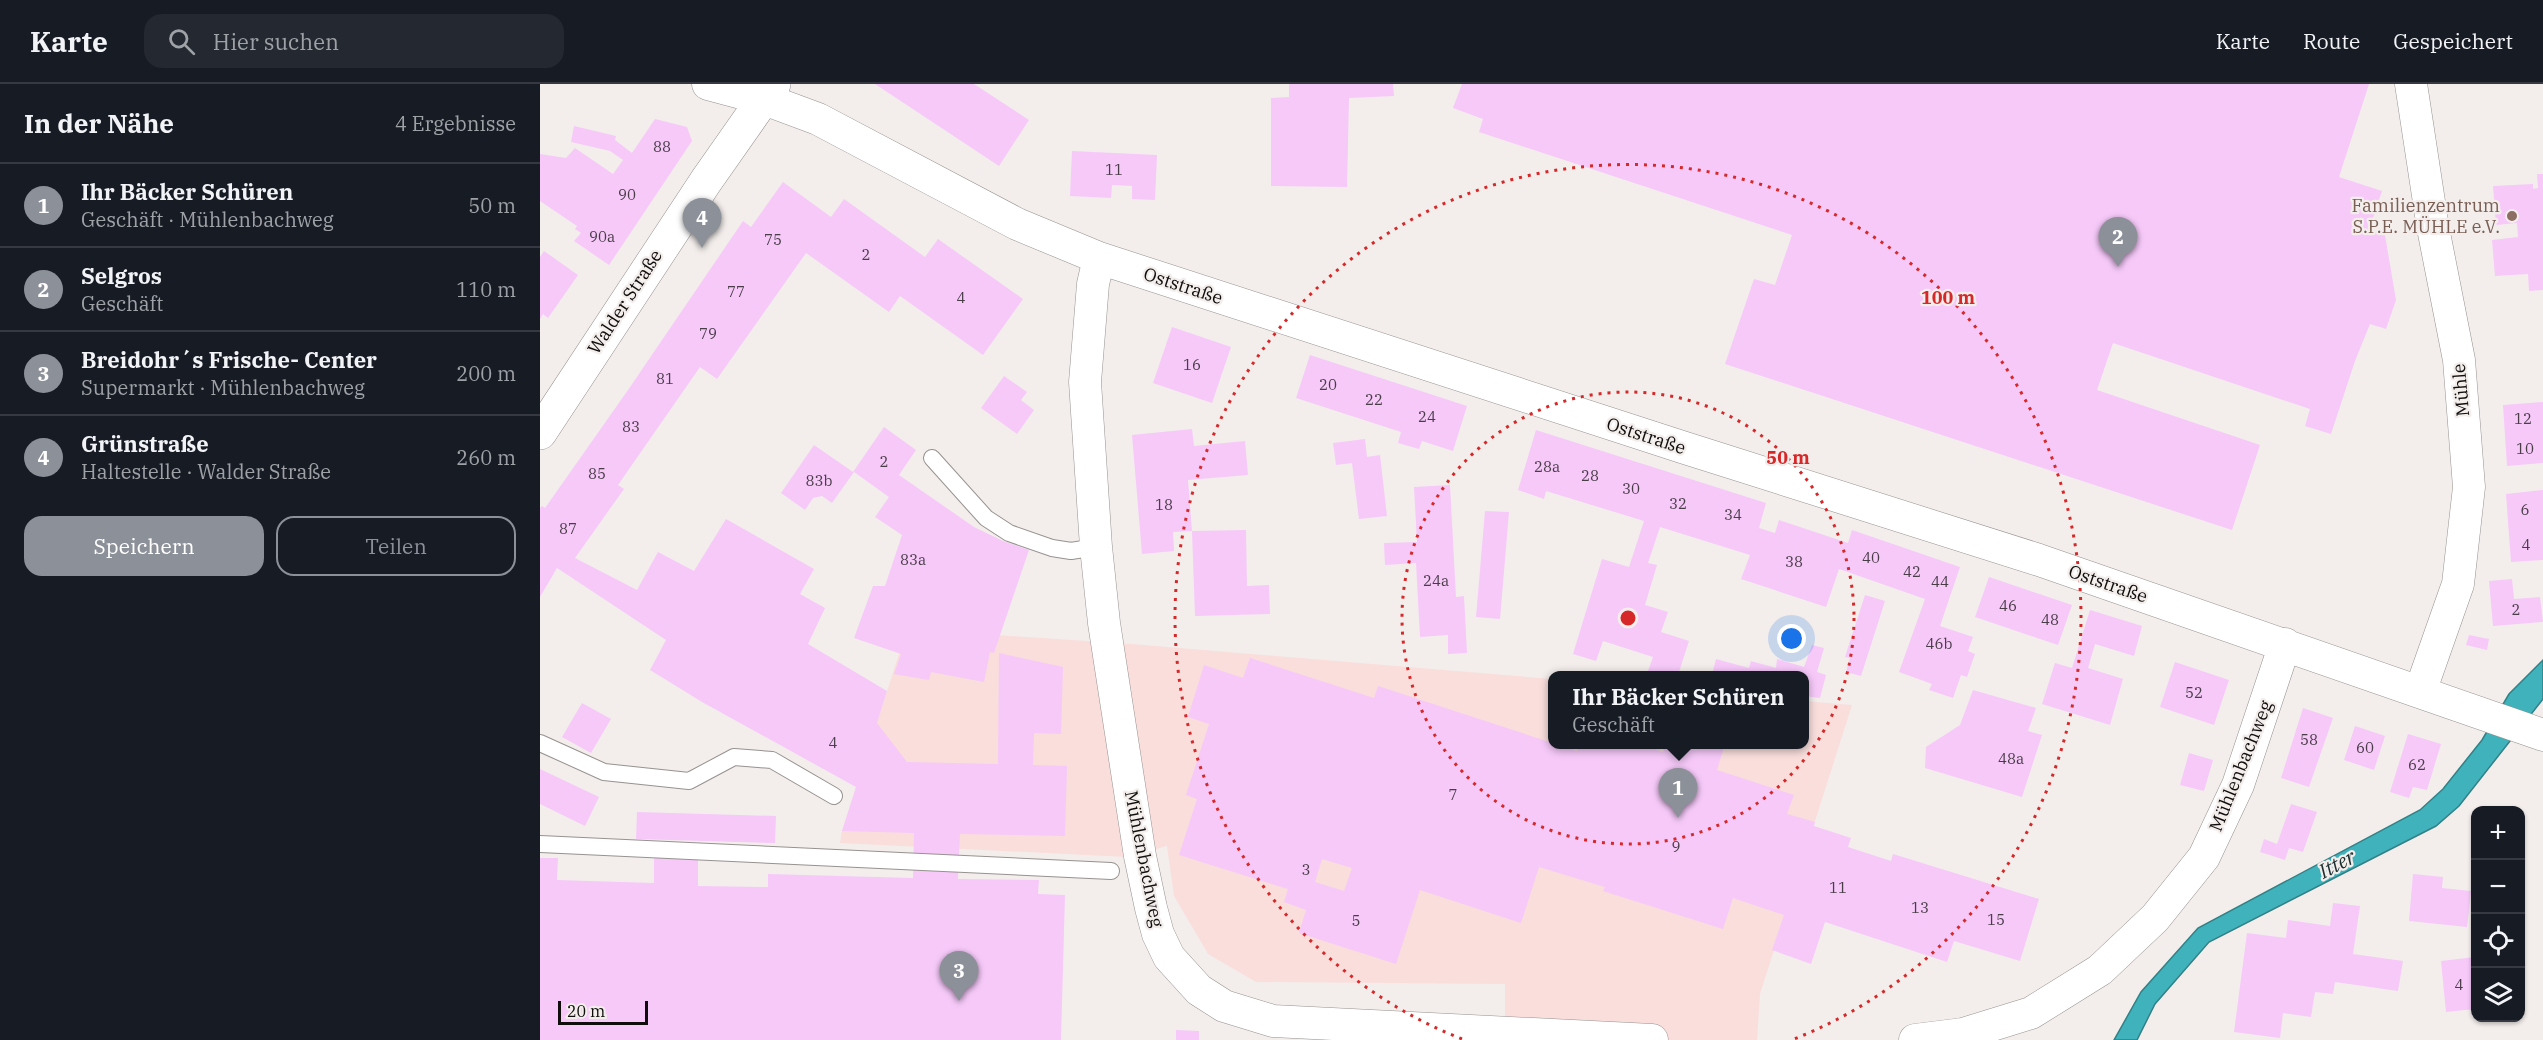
<!DOCTYPE html>
<html lang="de">
<head>
<meta charset="utf-8">
<style>
	:root { --surface:#171b24; --page:#242831; --text:#f1f3f6; --muted:#9ea1a6; --line:#363941; --accent:#8c9099 }
	body { margin:0; font-family:"IBM Plex Serif",serif; background:var(--page); color:var(--text) }
	.controls { position:absolute; right:18px; bottom:18px; display:grid; overflow:hidden; border-radius:12px; box-shadow:0 2px 4px #0004 }
	.controls button { width:54px; height:54px; display:grid; place-items:center; padding:0; border:0; border-bottom:2px solid var(--line); background:var(--surface); color:var(--text); font:30px sans-serif }
	.scale { position:absolute; left:18px; bottom:15px; width:90px; box-sizing:border-box; padding-left:6px; border:3px solid #0f0e0d; border-top:0; font-size:16px; line-height:21px; white-space:nowrap; color:#0f0e0d; -webkit-text-stroke:4px #f3eeec; paint-order:stroke }
	.you { position:absolute; left:1252px; top:555px; width:21px; height:21px; margin:-15px; border:4px solid #fff; border-radius:50%; background:#1a73e8; box-shadow:0 0 0 9px #1a73e833 }
	.badge { display:grid; place-items:center; width:39px; height:39px; border-radius:50%; background:var(--accent); color:#fff; font-size:20px; font-weight:700 }
	.pin { position:absolute; translate:-50% -50px; filter:drop-shadow(0 2px 3px #0008) }
	.pin::after { content:''; position:absolute; top:32px; width:21px; height:18px; background:inherit; clip-path:polygon(0 0,100% 0,50% 100%) }
	.popup { position:absolute; left:1008px; top:587px; width:261px; height:78px; box-sizing:border-box; display:grid; place-content:center; border-radius:12px; background:var(--surface); filter:drop-shadow(0 2px 4px #0005); font-size:20px; white-space:nowrap; color:var(--muted) }
	.popup b { font-size:22px; color:var(--text) }
	.popup::after { content:''; position:absolute; left:50%; top:100%; margin-left:-12px; border:12px solid transparent; border-top-color:var(--surface) }
	.list { margin:0; padding:0; list-style:none }
	h2 { display:flex; justify-content:space-between; align-items:center; height:78px; margin:0; padding:0 24px; font-size:26px }
	h2 small { font-size:20px; font-weight:400; color:var(--muted) }
	.list li { display:grid; grid-template-columns:39px 1fr auto; gap:18px; align-items:center; box-sizing:border-box; height:84px; padding:0 24px; border-top:2px solid var(--line) }
	.list b { display:block; font-size:22px; white-space:nowrap }
	.list p { margin:0; font-size:20px; white-space:nowrap; color:var(--muted) }
	.list em { font-size:20px; font-style:normal; color:var(--muted) }
	.actions { display:flex; gap:12px; padding:18px 24px }
	.actions a { flex:1; padding:14px 0; border:2px solid var(--accent); border-radius:18px; text-align:center; font-size:21px; color:var(--accent) }
	.actions .main { background:var(--accent); color:#fff }
	.icon { flex:none; width:33px; height:33px; fill:none; stroke:currentColor; stroke-width:2; stroke-linecap:round; stroke-linejoin:round }
	.map { position:relative; flex:none; width:2003px; height:956px; overflow:hidden }
	header { display:flex; align-items:center; gap:36px; box-sizing:border-box; height:84px; padding:0 30px; background:var(--surface); border-bottom:2px solid var(--line) }
	header strong { font-size:28px }
	nav { display:flex; gap:33px; margin-inline-start:auto; font-size:21px }
	.search { width:420px; height:54px; background:var(--page); display:flex; align-items:center; gap:15px; box-sizing:border-box; padding:0 21px; border-radius:18px; color:var(--muted); font-size:22px }
	main { display:flex }
	aside { flex:1; background:var(--surface) }
	.map>svg:first-child { display:block }
	.industrial { fill:#f9dedc }
	.water { fill:#40b2bb; stroke:#318187; stroke-width:1.5 }
	.building { fill:#f6c9f9; fill-rule:evenodd }
	.lines { fill:none; stroke-linecap:round; stroke-linejoin:round }
	.lane-casing { stroke:#969290; stroke-width:18 }
	.street-casing { stroke:#969290; stroke-width:33 }
	.secondary-casing { stroke:#969290; stroke-width:34 }
	.lane { stroke:#fff; stroke-width:16 }
	.street { stroke:#fff; stroke-width:32 }
	.secondary { stroke:#fff; stroke-width:33 }
	.ring { fill:none; stroke:#d62828; stroke-width:3; stroke-dasharray:3 6 }
	.education-dot { fill:#8d6e63; stroke:#f3eeec; stroke-width:2 }
	.labels { text-anchor:middle; stroke-width:4.5; stroke-linejoin:round; paint-order:stroke }
	.number-label { font-size:15px; fill:#493d48 }
	.education-label { font-size:18px; fill:#785e54; stroke:#f3eeec; text-anchor:end }
	.street-label { font-size:18px; fill:#0f0e0d; stroke:#f3eeec }
	.water-label { font-size:20px; font-style:italic; fill:#1a2e30; stroke:#f3eeec }
	.centre { fill:#d62828; stroke:#f3eeec; stroke-width:3 }
	.ring-label { font-size:18px; text-anchor:middle; font-weight:bold; fill:#d62828; stroke:#f3eeec; stroke-width:4.5; stroke-linejoin:round; paint-order:stroke }
</style>
</head>
<body>
<header>
<strong>Karte</strong>
<div class="search"><svg class="icon" aria-label="search" viewBox="0 0 24 24"><circle cx="10" cy="10" r="6"/><path d="M15 15l6 6"/></svg>Hier suchen</div>
<nav><a>Karte</a><a>Route</a><a>Gespeichert</a></nav>
</header>
<main>
<aside>
<h2>In der Nähe<small>4 Ergebnisse</small></h2>
<ul class="list">
<li><span class="badge">1</span><div><b>Ihr Bäcker Schüren</b><p>Geschäft · Mühlenbachweg</p></div><em>50 m</em></li>
<li><span class="badge">2</span><div><b>Selgros</b><p>Geschäft</p></div><em>110 m</em></li>
<li><span class="badge">3</span><div><b>Breidohr´s Frische- Center</b><p>Supermarkt · Mühlenbachweg</p></div><em>200 m</em></li>
<li><span class="badge">4</span><div><b>Grünstraße</b><p>Haltestelle · Walder Straße</p></div><em>260 m</em></li>
</ul>
<div class="actions"><a class="main">Speichern</a><a>Teilen</a></div>
</aside>
<div class="map">
<svg width="2003" height="956" viewBox="0 0 2003 956">
	<rect width="100%" height="100%" fill="#f3eeec"/>
	<path class="industrial" d="M367,545L592,560L1012,595V660H1264V617L1312,621L1220,910L1217,956H965V900L716,898L668,870L634,812L627,762L587,773L300,759L302,747Z"/>
	<path class="water" d="M2003,576V615L1919,722L1896,742L1669,858L1615,920L1597,956H1574L1601,908L1658,844L1880,726L1903,705L1942,656L1969,610Z"/>
	<path class="building" d="M335,0H434L489,36L459,82Z
		M749,0H853L854,12L809,14L807,103L731,102V14L749,13Z
		M922,0H1829L1799,93L1842,107L1829,146L1845,151L1856,216L1846,245L1830,240L1815,277L1791,350L1765,342L1770,325L1573,259L1557,306L1720,361L1692,446L1185,280L1214,195L1235,201L1252,151L939,48L943,35L913,24Z
		M115,35L147,43L152,57L69,181L34,157L41,149L35,145L37,142L0,117V70L26,74L35,64L73,90L83,76L70,67L31,58L34,42L76,52L75,56L92,69Z
		M532,67L617,71L615,116L592,115V102L572,101L571,114L530,112Z
		M1997,90H2003V206L1989,207L1988,190L1955,192L1952,156L1978,153L1977,139L1956,141L1953,102L1993,100V105L1998,104Z
		M243,98L291,133L304,115L385,173L398,155L483,215L443,271L360,212L349,228L266,169L177,295L160,283L78,401L84,405L35,474L97,506L118,468L154,487L186,435L274,485L260,510L285,524L268,560L347,607L337,639L367,678L458,680L459,569L523,583L521,650L494,649L493,681L527,682L525,752L420,750L418,795L499,796L498,810L525,811L521,956H0V774H18L17,796L114,799V774L158,775V802L228,803V790L373,794L374,749L302,747L316,703L162,618L110,586L126,556L17,484L0,513V424L2,422L5,424L88,306L203,137L211,143Z
		M4,167L38,191L8,234L3,230L0,235V173Z
		M632,243L691,263L672,319L613,299Z
		M770,271L927,322L913,367L882,357L879,365L858,359L861,348L756,314Z
		M464,292L487,308L481,316L494,326L477,350L441,324Z
		M2003,318V379L1967,382L1963,321Z
		M344,343L376,366L359,391L434,443L463,457L489,466L454,569L450,568L444,598L391,588L389,596L354,590L361,570L314,554L333,502H345L362,451L335,433L349,413L314,388L292,419L282,412L273,414L265,426L241,409L274,361L313,388Z
		M652,345L654,362L705,357L708,391L648,396L652,447L633,448L634,467L602,470L592,351Z
		M996,346L1226,419L1219,444L1235,449L1239,436L1308,459L1312,446L1420,483L1400,542L1433,553L1428,567L1435,570L1427,593L1421,591L1413,614L1389,606L1392,600L1359,588L1385,515L1299,485L1286,523L1201,495L1210,471L1120,443L1108,479L1117,481L1105,521L1128,528L1121,548L1149,557L1138,591H1121L1108,587L1113,573L1063,557L1056,577L1033,570L1062,475L1089,483L1104,437L1006,407L1004,415L978,406Z
		M825,355L827,373L840,371L847,432L819,435L812,379L796,381L793,359Z
		M910,401L916,513L924,512L927,569L908,570V551L880,553L876,479L845,481L844,459L877,458L874,403Z
		M2003,406V476L1971,478L1966,410Z
		M945,427L969,428L960,535L936,533Z
		M706,446L707,502L729,501L730,530L655,532L652,447Z
		M1449,493L1532,521L1518,561L1435,533Z
		M1972,495L1974,515L2000,513L2003,538L1953,542L1949,497Z
		M1325,511L1345,517L1321,592L1306,588L1310,574L1305,573Z
		M1550,526L1602,542L1594,572L1555,560L1548,584L1583,595L1570,641L1502,620L1515,579L1532,584Z
		M1929,551L1949,555L1947,566L1926,561Z
		M1272,561L1284,564L1277,588L1286,591L1280,614L1264,612V591H1172L1176,575L1209,584L1211,577L1236,584L1237,575L1264,583Z
		M710,574L834,614L838,602L1037,667L1039,660H1101L1123,668L1126,660H1185L1177,686L1254,711L1247,730L1275,738L1274,742L1311,754L1308,763L1351,777L1353,770L1499,815L1480,877L1414,857L1407,878L1285,838L1271,880L1232,866L1244,831L1193,814L1183,845L1063,807L1065,803L999,783L981,839L880,806L856,880L759,849L766,826L744,818L748,805L639,771L657,715L646,711L669,640L648,633L664,581L703,594ZM782,775L812,784L804,807L775,798Z
		M1635,578L1689,596L1674,641L1620,623Z
		M1433,606L1496,624L1488,647L1502,651L1482,713L1385,684L1386,663L1420,641Z
		M42,619L71,635L51,669L22,653Z
		M1763,624L1793,634L1769,703L1741,694Z
		M1815,642L1845,652L1834,686L1804,676Z
		M1868,650L1901,660L1887,706L1873,703L1869,714L1850,708Z
		M1649,669L1673,676L1664,707L1640,701Z
		M0,685L59,713L45,742L0,720Z
		M1751,720L1777,728L1763,768L1749,764L1745,776L1720,768L1724,755L1737,760Z
		M97,728L236,732L235,759L96,755Z
		M1873,790L1903,793L1902,804L1931,807L1927,843L1869,837Z
		M1793,819L1820,822L1813,870L1863,877L1858,907L1795,898L1793,910L1775,908L1771,933L1743,929L1740,954L1694,948L1707,849L1746,854L1748,836L1790,842Z
		M1935,873V925L1906,928L1901,877Z
		M636,946L659,947V956H636Z"/>
	<g class="lines">
		<defs>
			<path id="lane" d="M392,374L446,434L469,449L512,464L531,467L556,463
				M0,659L64,688L149,697L194,673L232,676L294,712
				M0,760L571,787"/>
			<path id="street" d="M168,0L224,15L278,35L477,140L559,174L1142,363L1499,476L2003,651
				M1871,0L1893,144L1919,276L1929,403L1918,500L1880,608
				M559,174L553,200L545,298L556,463L564,539L600,772L611,824L618,850L629,873L659,906L684,922L733,937L1112,956
				M1375,956L1423,950L1491,929L1560,886L1615,834L1664,773L1698,701L1745,560"/>
			<path id="secondary" d="M0,349L166,97L234,0"/>
		</defs>
		<use href="#lane" class="lane-casing"/>
		<use href="#street" class="street-casing"/>
		<use href="#secondary" class="secondary-casing"/>
		<use href="#lane" class="lane"/>
		<use href="#street" class="street"/>
		<use href="#secondary" class="secondary"/>
	</g>
	<g class="ring">
		<circle cx="1088" cy="534" r="226"/>
		<path d="M922 955A453 453 0 1 1 1254 955"/>
	</g>
	<circle class="education-dot" cx="1972" cy="132" r="6"/>
	<g class="labels">
		<g class="number-label">
			<text x="122" y="68">88</text>
			<text x="574" y="91">11</text>
			<text x="87" y="116">90</text>
			<text x="62" y="158">90a</text>
			<text x="233" y="161">75</text>
			<text x="326" y="176">2</text>
			<text x="196" y="213">77</text>
			<text x="421" y="219">4</text>
			<text x="168" y="255">79</text>
			<text x="652" y="286">16</text>
			<text x="125" y="300">81</text>
			<text x="788" y="306">20</text>
			<text x="834" y="321">22</text>
			<text x="887" y="338">24</text>
			<text x="1983" y="340">12</text>
			<text x="91" y="348">83</text>
			<text x="1985" y="370">10</text>
			<text x="344" y="383">2</text>
			<text x="1007" y="388">28a</text>
			<text x="57" y="395">85</text>
			<text x="1050" y="397">28</text>
			<text x="279" y="402">83b</text>
			<text x="1091" y="410">30</text>
			<text x="1138" y="425">32</text>
			<text x="624" y="426">18</text>
			<text x="1985" y="431">6</text>
			<text x="1193" y="436">34</text>
			<text x="28" y="450">87</text>
			<text x="1986" y="466">4</text>
			<text x="1331" y="479">40</text>
			<text x="373" y="481">83a</text>
			<text x="1254" y="483">38</text>
			<text x="1372" y="493">42</text>
			<text x="896" y="502">24a</text>
			<text x="1400" y="503">44</text>
			<text x="1468" y="527">46</text>
			<text x="1976" y="531">2</text>
			<text x="1510" y="541">48</text>
			<text x="1399" y="565">46b</text>
			<text x="1654" y="614">52</text>
			<text x="1769" y="661">58</text>
			<text x="293" y="664">4</text>
			<text x="1825" y="669">60</text>
			<text x="1471" y="680">48a</text>
			<text x="1877" y="686">62</text>
			<text x="913" y="716">7</text>
			<text x="1136" y="768">9</text>
			<text x="766" y="791">3</text>
			<text x="1298" y="809">11</text>
			<text x="1380" y="829">13</text>
			<text x="1456" y="841">15</text>
			<text x="816" y="842">5</text>
			<text x="1919" y="906">4</text>
		</g>
		<g class="education-label">
			<text x="1960" y="128">Familienzentrum<tspan x="1960" dy="21">S.P.E. MÜHLE e.V.</tspan></text>
		</g>
		<g class="street-label">
			<text transform="translate(643 202) rotate(18)" y="6">Oststraße</text>
			<text transform="translate(85 218) rotate(-57)" y="6">Walder Straße</text>
			<text transform="translate(1921 306) rotate(-95)" y="6">Mühle</text>
			<text transform="translate(1106 352) rotate(18)" y="6">Oststraße</text>
			<text transform="translate(1568 500) rotate(19)" y="6">Oststraße</text>
			<text transform="translate(1701 682) rotate(-68)" y="6">Mühlenbachweg</text>
			<text transform="translate(604 775) rotate(79)" y="6">Mühlenbachweg</text>
		</g>
		<g class="water-label">
			<text transform="translate(1797 780) rotate(-28)" y="7">Itter</text>
		</g>
	</g>
	<circle cx="1088" cy="534" r="9" class="centre"/>
	<g class="ring-label">
		<text x="1408" y="220">100 m</text>
		<text x="1248" y="380">50 m</text>
	</g>
</svg>
<div class="controls">
<button>+</button>
<button>−</button>
<button><svg class="icon" aria-label="locate" viewBox="0 0 24 24"><circle cx="12" cy="12" r="6"/><path d="M12 2v4M12 18v4M2 12h4M18 12h4"/></svg></button>
<button><svg class="icon" aria-label="layers" viewBox="0 0 24 24"><path d="M12 4l9 5-9 5-9-5zM3 14l9 5 9-5"/></svg></button>
</div>
<div class="scale">20 m</div>
<div class="you"></div>
<div class="pin badge" style="left:1138px;top:734px">1</div>
<div class="popup"><b>Ihr Bäcker Schüren</b>Geschäft</div>
<div class="pin badge" style="left:1578px;top:183px">2</div>
<div class="pin badge" style="left:419px;top:917px">3</div>
<div class="pin badge" style="left:162px;top:164px">4</div>
</div>
</main>
</body>
</html>
